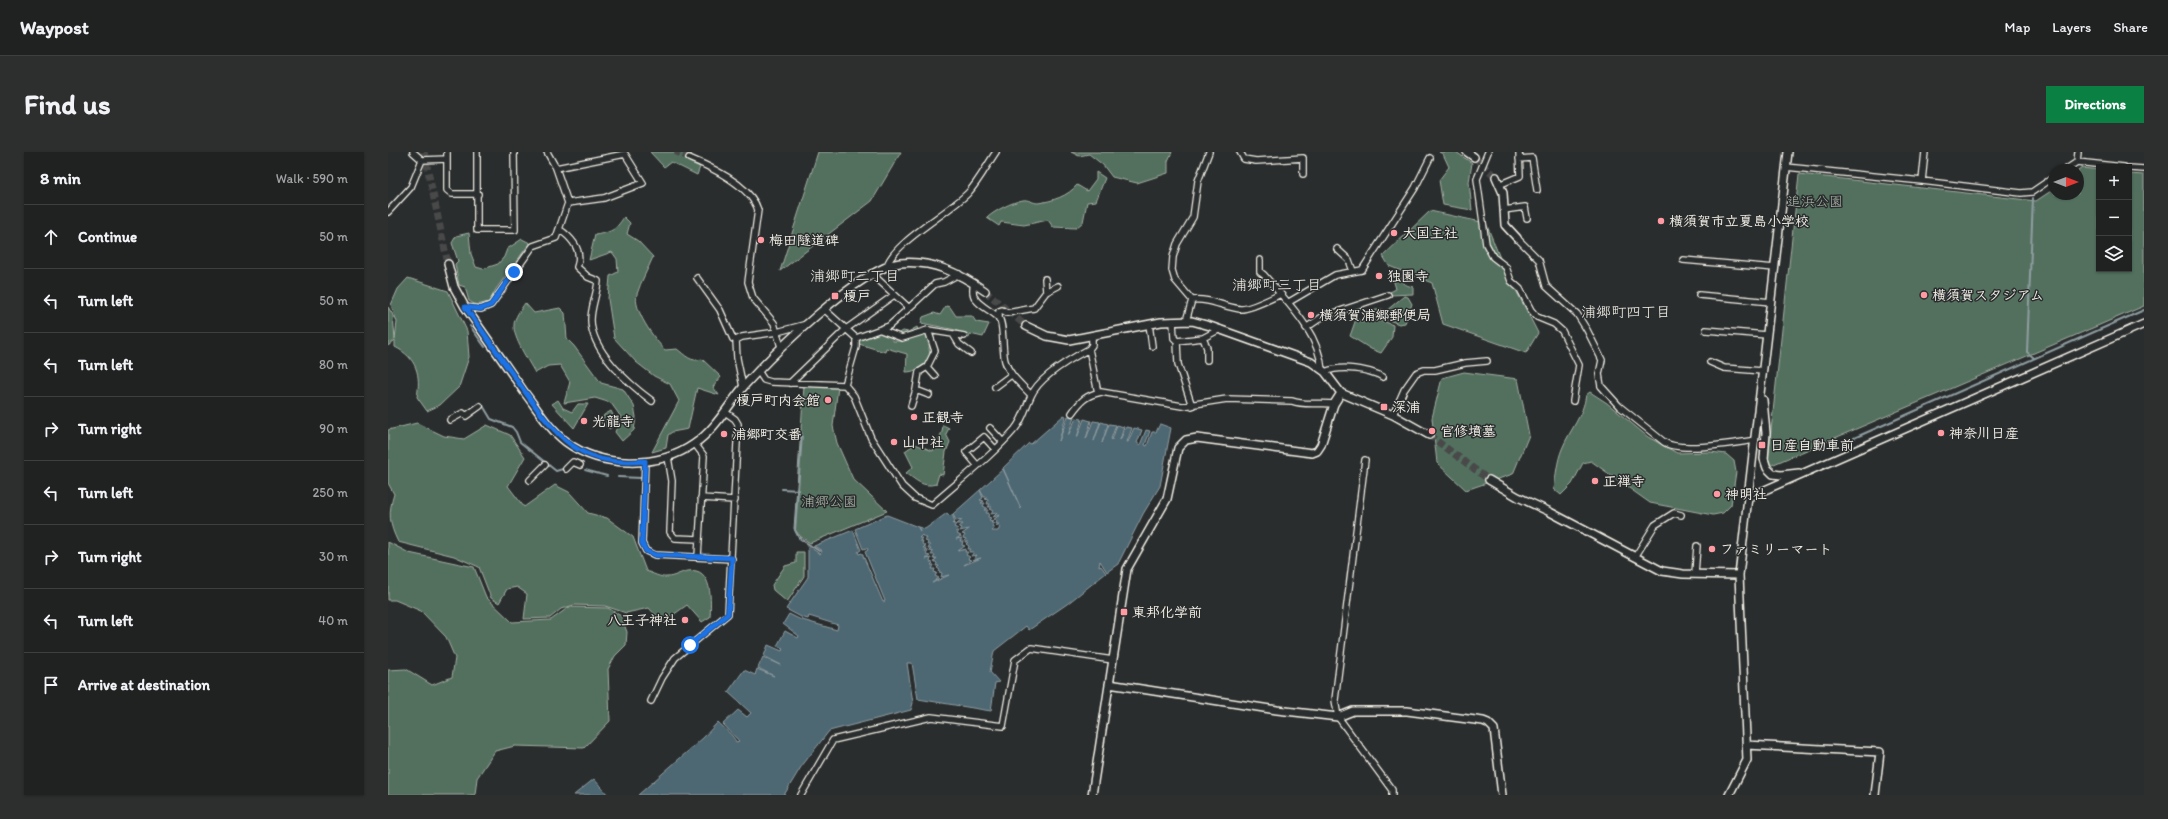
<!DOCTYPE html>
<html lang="en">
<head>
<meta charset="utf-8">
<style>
	:root { --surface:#202222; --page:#2d2f2f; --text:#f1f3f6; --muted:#a2a4a5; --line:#3d3f40; --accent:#0b8043 }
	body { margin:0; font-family:Itim,"Klee One",sans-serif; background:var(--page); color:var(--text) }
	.controls { position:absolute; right:12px; top:12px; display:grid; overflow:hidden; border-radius:0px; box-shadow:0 1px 3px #0004 }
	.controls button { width:36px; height:36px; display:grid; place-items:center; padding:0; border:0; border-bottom:1px solid var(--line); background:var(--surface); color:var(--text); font:20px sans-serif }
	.compass { position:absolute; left:1660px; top:12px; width:36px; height:36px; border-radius:50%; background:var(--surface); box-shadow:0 1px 3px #0004; rotate:90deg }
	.stop { position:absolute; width:12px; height:12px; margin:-9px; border:3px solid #1a73e8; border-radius:50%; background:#fff }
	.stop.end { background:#1a73e8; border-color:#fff; box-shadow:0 1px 4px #0008 }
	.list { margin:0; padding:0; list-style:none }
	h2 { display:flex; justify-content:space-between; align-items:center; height:52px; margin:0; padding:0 16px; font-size:17px }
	h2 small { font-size:13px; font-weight:400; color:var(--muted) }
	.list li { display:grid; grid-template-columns:26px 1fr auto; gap:12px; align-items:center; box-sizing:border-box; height:64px; padding:0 16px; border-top:1px solid var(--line) }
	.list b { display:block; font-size:15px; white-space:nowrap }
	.list em { font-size:13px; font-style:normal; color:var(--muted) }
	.icon { flex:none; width:22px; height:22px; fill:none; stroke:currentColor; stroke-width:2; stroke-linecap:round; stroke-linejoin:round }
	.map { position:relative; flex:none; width:1756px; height:643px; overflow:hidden; border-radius:0px }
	header { display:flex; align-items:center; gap:24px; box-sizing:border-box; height:56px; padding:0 20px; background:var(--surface); border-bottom:1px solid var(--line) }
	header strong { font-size:19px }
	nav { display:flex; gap:22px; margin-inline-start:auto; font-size:14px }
	.intro { display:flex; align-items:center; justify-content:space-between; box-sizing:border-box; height:96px; padding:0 24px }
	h1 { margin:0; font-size:28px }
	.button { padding:10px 18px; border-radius:0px; background:var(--accent); color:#fff; font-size:14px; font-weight:700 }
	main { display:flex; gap:24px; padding:0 24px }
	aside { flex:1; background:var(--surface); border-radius:0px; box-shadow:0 1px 3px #0004 }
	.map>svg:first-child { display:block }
	.green { fill:#536f5e; stroke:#a4b0a3 }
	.water { fill:#4e6773; stroke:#909ea2; fill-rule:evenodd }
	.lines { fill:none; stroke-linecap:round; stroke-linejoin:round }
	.stream { stroke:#909ea2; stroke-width:2 }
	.minor-tunnel { stroke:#484a4a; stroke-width:5.5; stroke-dasharray:5.5 3; stroke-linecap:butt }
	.tertiary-tunnel { stroke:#484a4a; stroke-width:7; stroke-dasharray:7 3.5; stroke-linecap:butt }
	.minor-casing { stroke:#f4f1e8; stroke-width:8 }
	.tertiary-casing { stroke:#f4f1e8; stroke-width:10 }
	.minor { stroke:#2a2d2e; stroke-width:5.5 }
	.tertiary { stroke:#2a2d2e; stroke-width:7 }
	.route { stroke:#1a73e8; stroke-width:5 }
	.poi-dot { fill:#ff9aa2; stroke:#2a2d2e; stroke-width:1.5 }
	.labels { text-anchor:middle; stroke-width:3; stroke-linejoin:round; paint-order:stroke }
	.park-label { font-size:14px; fill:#acb6aa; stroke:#2a2d2e }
	.poi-label { font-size:14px; font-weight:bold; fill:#f4f1e8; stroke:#2a2d2e; text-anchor:start }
	.neighbourhood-label { font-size:15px; fill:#f4f1e8; stroke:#2a2d2e }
</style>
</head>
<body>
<header>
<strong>Waypost</strong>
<nav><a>Map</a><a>Layers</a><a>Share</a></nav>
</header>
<div class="intro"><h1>Find us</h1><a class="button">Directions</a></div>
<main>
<aside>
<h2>8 min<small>Walk · 590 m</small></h2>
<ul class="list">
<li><svg class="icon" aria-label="ahead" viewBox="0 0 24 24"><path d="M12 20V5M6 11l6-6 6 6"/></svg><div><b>Continue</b></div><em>50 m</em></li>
<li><svg class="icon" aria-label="left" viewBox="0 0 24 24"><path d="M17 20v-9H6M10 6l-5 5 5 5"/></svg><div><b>Turn left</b></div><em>50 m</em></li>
<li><svg class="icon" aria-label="left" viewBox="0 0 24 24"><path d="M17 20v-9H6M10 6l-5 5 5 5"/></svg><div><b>Turn left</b></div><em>80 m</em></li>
<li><svg class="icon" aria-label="right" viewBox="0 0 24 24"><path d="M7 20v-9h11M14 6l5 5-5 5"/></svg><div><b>Turn right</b></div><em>90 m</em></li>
<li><svg class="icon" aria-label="left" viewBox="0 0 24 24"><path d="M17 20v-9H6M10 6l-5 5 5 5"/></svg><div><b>Turn left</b></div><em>250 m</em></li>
<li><svg class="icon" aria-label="right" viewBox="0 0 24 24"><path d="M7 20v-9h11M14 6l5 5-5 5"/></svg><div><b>Turn right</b></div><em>30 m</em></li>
<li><svg class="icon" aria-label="left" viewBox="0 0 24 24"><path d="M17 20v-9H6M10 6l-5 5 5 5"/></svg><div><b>Turn left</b></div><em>40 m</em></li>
<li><svg class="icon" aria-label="arrive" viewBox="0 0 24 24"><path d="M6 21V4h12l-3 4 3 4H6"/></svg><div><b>Arrive at destination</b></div></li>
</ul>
</aside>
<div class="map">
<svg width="1756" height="643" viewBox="0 0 1756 643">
	<rect width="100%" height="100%" fill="#2a2d2e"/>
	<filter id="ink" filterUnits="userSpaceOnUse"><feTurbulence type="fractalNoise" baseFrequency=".025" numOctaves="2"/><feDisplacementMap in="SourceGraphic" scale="8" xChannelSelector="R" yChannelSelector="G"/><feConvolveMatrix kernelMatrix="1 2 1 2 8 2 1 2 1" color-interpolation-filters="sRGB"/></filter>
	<g filter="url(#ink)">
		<path class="green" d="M262,0H304L301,10L312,15L309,23L283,10L276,15Z
			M430,0H513L484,49L392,119Z
			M683,0H784L780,9V21L749,31L724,25L715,13L701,2L691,4Z
			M1051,0H1068L1084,11L1081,30L1084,58L1055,53L1051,28L1061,15L1055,2Z
			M1694,16L1711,18V117H1741V22L1756,23V154L1379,315L1411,22L1648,49L1666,37V42H1690V19Z
			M708,20L717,26L708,49L699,50L695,70L688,76L665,75L660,68L636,73L613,70L611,74L599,66C606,59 624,50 635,48C640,47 645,51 650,51C665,49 680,44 689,33L699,39L708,27Z
			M1042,59L1098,71L1114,111L1150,181L1138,201L1055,172L1044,131L1001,114L995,104Z
			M236,65L242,71L239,82L250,89L265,105C260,117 253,129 249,142C244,157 267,188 277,198L289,197C297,203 303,211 314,207L333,225L325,235L331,243L309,236L300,277L284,280L280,283L278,296L264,300L291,249L282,232L266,224L248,210L226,186L220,147L222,124L230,120L229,107L224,100L201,108L207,83C223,80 227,79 236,65Z
			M81,81L83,102L88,115L95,117L110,112L116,105L119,97L134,87L142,91L108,137L101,150L88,153L81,149L77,135L71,133L67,112L70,109L64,91L68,84Z
			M1003,120L1012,122C1014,131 1016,133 1025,135V142L1003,143L1002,140L1008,137Z
			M20,126L60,139L79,179L81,205L71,235L52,253L39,259L29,245C33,223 29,206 7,195V188L0,194V155L5,163L7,187L9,170L3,153L10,137Z
			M1016,144L1020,145L1024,152L1017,171L1011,172L990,164L976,168L975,161L993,157L998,159Z
			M137,151L146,161L172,156L177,161L179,187L186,194L213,231L235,237L246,254L248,265L246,278L234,289L227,280L233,265L223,251L207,246L176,251L182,230L172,213L160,214L147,221C140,208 125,186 126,173C126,166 133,157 137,151Z
			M558,154L562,155L568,164H584L588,170L601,172L595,185L582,182L581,186L568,181V178L533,171L535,165L546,161L552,163Z
			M968,167L976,170L992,168L1005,173L1004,185L993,201L983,197L962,184Z
			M529,175L530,178L538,181L542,192L541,196L542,204C537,213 529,220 518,220L519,202L498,196L497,200L471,192V188L493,180L504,185L505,189H512L510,182L515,179L520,180Z
			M1076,220L1130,227L1141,283L1125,322L1078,338L1049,311L1044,266L1054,226Z
			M416,234L450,235L445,274L449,291L465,327L499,359L422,391L413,385L406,377Z
			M1202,240L1219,251L1260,285L1289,301L1323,300L1338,302L1346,309L1348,320L1343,353L1335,361L1325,363L1262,351L1203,309L1195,311L1184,332L1173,343L1166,337C1168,323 1169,309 1174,297C1182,277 1195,265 1198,243Z
			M170,248L175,256L184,260L190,252H200L186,276L164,252Z
			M223,259L229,271L224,273L222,277L212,270L216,263Z
			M29,271L56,284L76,287L99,273L122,283L137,305L120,334L136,355L167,333L181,340L200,361L219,366L245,385L258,419C264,421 273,426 279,425C286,425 293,420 300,419C325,414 323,450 322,465L314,470L299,453L278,468L271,467L261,456L238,461L217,454L186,453L173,457L162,466L136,467L139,442L129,435L119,437L111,451L103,446L91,415L66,404L10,390C1,372 0,361 6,342L0,331V278Z
			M555,273L561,276L558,282L562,290L558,300L555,323L551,322L548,332C535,336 528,328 518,321L525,315L517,299L527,292L545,299L554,280Z
			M0,390L21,401L86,415L98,445L124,470L163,468L181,455L220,456L233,464L239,480L238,493L227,504L220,517L222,569L196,596L127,594L107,599L89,626L87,643H0V518L18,517L44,533L64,525L67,506L58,485L33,459L7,448H0Z
			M408,400H416V424L399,450L385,438L384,433L397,414L408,411Z"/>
		<path class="water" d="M676,263L678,264L671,289L680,264L686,265L680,284L688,266L694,267L689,286L696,267L703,269L698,287L705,269L712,270L706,289L713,270L720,272L714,291L721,272L728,273L723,287L724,288L729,273L736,275L732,288L738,275L744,276L739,290H740L746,276L754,278L749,291L752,293L758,278L762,279L757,293L759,294L764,280H768L772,272L783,276L772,334L755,362L730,412L719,420L712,409L711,415L713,414L718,421L679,452L641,478L638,474L606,499L602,520L611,530L607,531L603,559L530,547L524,511H519L525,551L523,558L441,579L413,615L396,643H250L315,586L330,570C336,576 346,584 348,590L351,589L335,572L350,558L359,565L363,561L340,540L356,518L367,523L369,517L386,524L370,516L375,505L393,513L376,504L380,493L394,499L395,496L389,494L397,479L410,486L411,484L395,472L401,462L411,467L449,478L450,473L421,464L420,467L413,465L398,457L420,425V394L432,402L434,399L426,394L465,378L473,398L470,400L471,402L474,401L495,450L497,449L477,400L480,398L479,396L475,397L467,377L499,363L530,375L532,379L530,375L537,377L559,361L562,364L564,362L567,370L565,372H568L566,375L570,377L568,379H571L569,382L573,384L568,387L574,386L572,389H575L574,393L577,394L570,399L578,397L577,400H580L578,403L582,405L580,407L583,408L576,413L593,406L585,408L589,403L583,404L586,400H581L583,397H580L581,394L578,392L580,390H577L578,387L575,386L577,383L574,382L581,377L572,379L574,376L571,375L575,372H569L574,368L568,369L565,362L592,338L595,346L592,348L596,349L593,351H597L595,354L599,356L596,358H600L598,361H601L600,365L603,366L601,368L605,369L603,371H606L604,375H607L604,379H610L612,375L608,374L611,372H608L609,369L606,367L612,363L605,365L609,361L603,362L605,359L601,357L604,355H600L602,352H599L600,348L597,347L599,345H596L592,338L615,317L633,357L615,316L641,291L643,292ZM534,383L536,386H539L537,389L540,390L539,393H542L540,397H543L541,399L545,400L543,403H547L545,407L549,406L546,409L549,411L548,414H551L549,416L552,418L551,420L554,421L553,425L561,423L544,431L551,426L547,424L549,421L546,420L547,417H544L546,413H543L545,411L542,410L543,406L538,407L542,404L538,403L540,399H537L538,396H535L537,394L534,392L535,389H532L534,386H531Z
			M206,627L220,643H186Z"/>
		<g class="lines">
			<path class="stream" d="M1645,46L1639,200L1646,206
				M82,174L97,195
				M94,252L103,267L124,275L128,280L132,290L168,319L178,316
				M414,282L407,378L411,386L431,399
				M1466,286L1756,158
				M197,318L219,324
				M230,325L253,326
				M394,337L411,338"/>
			<path class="minor-tunnel" d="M287,0L301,6"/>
			<path class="tertiary-tunnel" d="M36,0L60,112
				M1086,5L1108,25
				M597,139L638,174
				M1041,283L1101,328"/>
			<defs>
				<path id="minor" d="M25,0L34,8
					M59,0V38L64,42H90
					M89,0V78H127L126,0
					M852,0L856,7L868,9L915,6V22
					M1100,0L1089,27L1098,92L1105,105L1118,115L1123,129L1132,137L1143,158L1149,165L1166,172L1174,179L1191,213L1185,249
					M301,6C323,15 363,34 370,58L360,130L365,146L386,171L393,195
					M1131,7L1144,6L1149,38
					M1689,10L1736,15
					M1398,15L1534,29L1633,41L1644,40L1666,25
					M168,16L237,2L255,31L216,46L180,51
					M1741,16L1756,17
					M1677,18L1689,10L1690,0
					M1534,29L1537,0
					M1113,32L1132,24L1131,0
					M1116,58L1137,55L1139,66
					M0,60L23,35L34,8L59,7
					M171,77C184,86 195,99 189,115L200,125L210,129C209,142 203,155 203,168C203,199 241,232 264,249
					M1129,86L1151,108L1158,134L1189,162L1199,178L1214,208L1211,222L1213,234L1231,254L1276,290C1291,301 1348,291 1367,288
					M949,97L961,108L965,119
					M872,108V120L876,123C899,150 931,180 934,218
					M1295,108L1387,116
					M499,114C505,91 562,60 580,41C591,29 599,13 608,0
					M309,126L332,158L345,187L348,188
					M657,127L658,140
					M586,132C580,151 600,155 611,166C616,172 614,199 617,209C621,223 633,232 643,243
					M1311,143L1383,150
					M804,148L787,128L784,118L785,105L789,92L805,65L810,29L821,0
					M901,150L947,123L974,118L1027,36L1042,6
					M77,155L93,157L103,153L145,94L168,86L180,51L168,16L159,0
					M521,156L547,132L556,130L571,122
					M436,157L468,186V195L457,233
					M611,167V159L614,158L619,161L646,156L658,140L670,134
					M785,169L786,186L789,189L790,212L804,254
					M798,169L804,148C822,146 835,155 852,157C861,158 884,146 893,142
					M761,172L764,194
					M918,176L934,165L1000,143
					M493,178L514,186L540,178L547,199L539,215L531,220L528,238L523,254
					M540,178L565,182L571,192L583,201
					M1318,178L1379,183
					M565,182L576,184
					M468,186L501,174L521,156L483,121
					M815,186L819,196V208
					M789,189L815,186L832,177
					M701,197L710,241
					M1322,210L1336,216L1375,219
					M539,215L547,224
					M370,219L376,228L383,230L457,233L466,244L483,286L514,334L527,346L544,353C572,328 603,305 627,277C636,266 637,256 643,244C651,225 684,206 701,197L704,193V185
					M937,220C953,213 980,217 995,225
					M402,231L458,177L506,143
					M355,235L349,206L348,188L354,185L389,180L419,172
					M607,235L623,223
					M528,238L541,243
					M684,261C693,248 699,243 713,240L794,254L839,247L904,249C917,254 932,250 946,252
					M1005,263L1016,238L1028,221L1036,218H1047L1077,211L1099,209
					M62,268L75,261L78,264L92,254
					M602,276L615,290
					M307,292L316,304L310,405
					M280,305L284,329L282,380L287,386L311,387
					M977,308L947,548L950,565L1004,638V643
					M257,309L254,391L258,399L267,403L344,407
					M589,313L578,300L596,285L607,297
					M178,317L185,310L192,313
					M142,328L157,313
					M313,346L347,348
					M1247,405L1267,373L1286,361L1293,363
					M1307,422L1309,394
					M263,549L274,526L287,506L340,462L350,272L347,267L337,260
					M413,643L445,588L543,565L615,574L627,508L643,496L725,508"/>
				<path id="tertiary" d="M1079,0L1086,5
					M1108,25L1115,41L1117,73L1129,86
					M60,112L66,135L77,155C97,183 117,212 137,241C150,258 161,277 178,290C213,316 270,317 306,292C328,277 340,253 357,233C385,202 472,116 512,111C545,108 571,121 597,139
					M638,174L659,184L681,188L773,170L804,169L822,174L923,210L937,220L953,241L1005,263L1041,283
					M1375,248L1378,281L1376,307L1379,316L1385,322L1393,323L1411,321
					M1101,328L1130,345L1160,359L1274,419L1295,422L1351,423
					M1361,345L1756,172
					M721,532L889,558L950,565L965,559H1019L1095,569L1100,571L1106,577L1114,643
					M1358,593L1492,600L1487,643
					M704,643L739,417L779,347L790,296L798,288L809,286L924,301L929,299L933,293L946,252L953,241
					M1341,643L1359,608L1351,423L1400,0"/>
			</defs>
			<use href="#minor" class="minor-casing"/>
			<use href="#tertiary" class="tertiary-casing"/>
			<use href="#minor" class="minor"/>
			<use href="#tertiary" class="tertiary"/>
		</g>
	</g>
	<g class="lines" filter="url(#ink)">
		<path class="route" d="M126,120L103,153L93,157L77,155C96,181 114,208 133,234C168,284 190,316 257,309L254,391L258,399L267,403L344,406L340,462L302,493"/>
	</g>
	<g class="poi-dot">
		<circle cx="1273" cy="69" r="4"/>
		<circle cx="1006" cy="81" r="4"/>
		<circle cx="373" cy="88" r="4"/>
		<circle cx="991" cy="124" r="4"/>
		<circle cx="1536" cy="143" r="4"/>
		<rect x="443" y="140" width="8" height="8" rx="2"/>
		<circle cx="923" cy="163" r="4"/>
		<circle cx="440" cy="248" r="4"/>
		<rect x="992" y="251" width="8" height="8" rx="2"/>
		<circle cx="526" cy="265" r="4"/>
		<circle cx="196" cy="269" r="4"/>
		<circle cx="1044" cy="279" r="4"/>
		<circle cx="1553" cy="281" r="4"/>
		<circle cx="336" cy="282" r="4"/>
		<circle cx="506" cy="290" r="4"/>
		<rect x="1370" y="289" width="8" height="8" rx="2"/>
		<circle cx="1207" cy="329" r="4"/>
		<circle cx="1329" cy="342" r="4"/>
		<circle cx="1324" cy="397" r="4"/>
		<rect x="732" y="456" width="8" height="8" rx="2"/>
		<circle cx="297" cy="468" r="4"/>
	</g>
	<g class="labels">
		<g class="park-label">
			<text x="1427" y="54">追浜公園</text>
			<text x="441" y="354">浦郷公園</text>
		</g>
		<g class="poi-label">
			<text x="1281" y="74">横須賀市立夏島小学校</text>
			<text x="1014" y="86">大国主社</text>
			<text x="381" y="93">梅田隧道碑</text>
			<text x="999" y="129">独園寺</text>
			<text x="1544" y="148">横須賀スタジアム</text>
			<text x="455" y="149">榎戸</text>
			<text x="931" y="168">横須賀浦郷郵便局</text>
			<text x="432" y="253" text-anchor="end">榎戸町内会館</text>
			<text x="1004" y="260">深浦</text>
			<text x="534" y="270">正観寺</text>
			<text x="204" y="274">光龍寺</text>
			<text x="1052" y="284">官修墳墓</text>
			<text x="1561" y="286">神奈川日産</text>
			<text x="344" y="287">浦郷町交番</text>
			<text x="514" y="295">山中社</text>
			<text x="1382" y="298">日産自動車前</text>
			<text x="1215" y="334">正禅寺</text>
			<text x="1337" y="347">神明社</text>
			<text x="1332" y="402">ファミリーマート</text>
			<text x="744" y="465">東邦化学前</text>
			<text x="289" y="473" text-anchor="end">八王子神社</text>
		</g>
		<g class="neighbourhood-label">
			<text x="467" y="129">浦郷町二丁目</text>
			<text x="889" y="138">浦郷町三丁目</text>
			<text x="1238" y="165">浦郷町四丁目</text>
		</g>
	</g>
</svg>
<div class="controls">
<button>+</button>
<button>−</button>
<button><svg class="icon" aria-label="layers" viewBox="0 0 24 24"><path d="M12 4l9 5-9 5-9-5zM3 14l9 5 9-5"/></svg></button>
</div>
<svg class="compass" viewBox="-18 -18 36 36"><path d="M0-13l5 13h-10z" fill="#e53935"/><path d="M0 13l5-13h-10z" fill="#a2a4a5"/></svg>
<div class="stop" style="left:302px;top:493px"></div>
<div class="stop end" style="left:126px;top:120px"></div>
</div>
</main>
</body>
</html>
